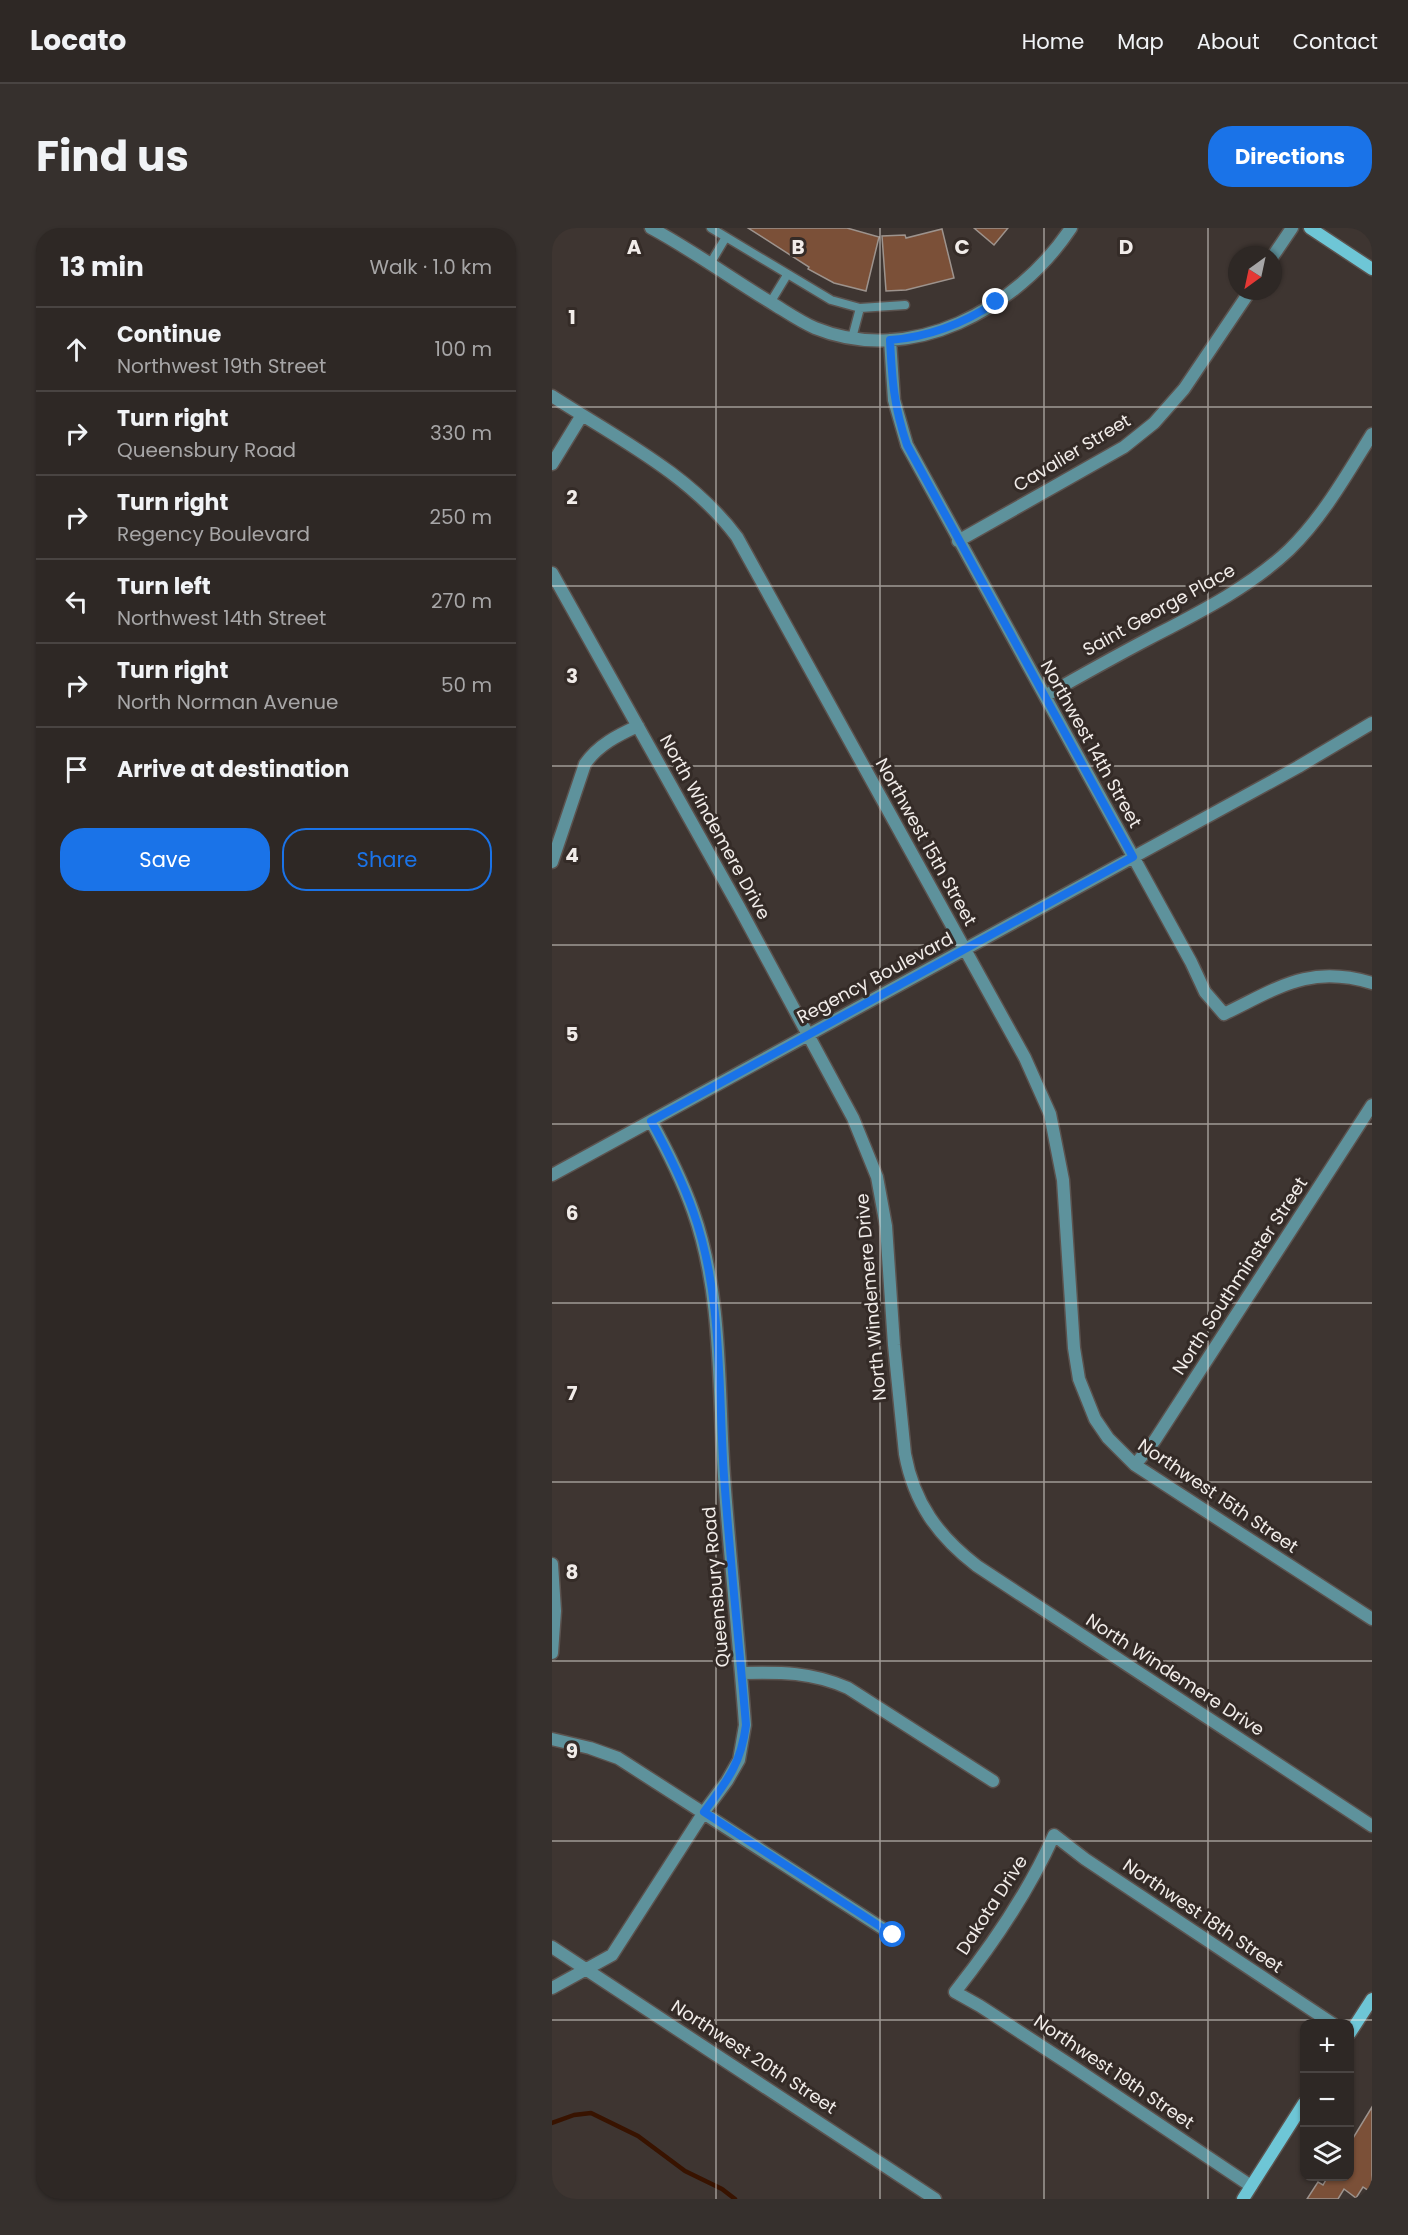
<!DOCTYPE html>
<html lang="en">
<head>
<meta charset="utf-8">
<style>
	:root { --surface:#2e2825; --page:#36302d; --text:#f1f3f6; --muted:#a7a6a7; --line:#494442; --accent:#1a73e8 }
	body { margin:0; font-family:Poppins,sans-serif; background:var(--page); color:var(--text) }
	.controls { position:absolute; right:18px; bottom:18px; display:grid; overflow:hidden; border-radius:12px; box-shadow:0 2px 4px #0004 }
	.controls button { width:54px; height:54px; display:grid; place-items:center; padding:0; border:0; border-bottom:2px solid var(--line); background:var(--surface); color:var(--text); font:30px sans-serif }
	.compass { position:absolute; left:676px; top:18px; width:54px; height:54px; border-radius:50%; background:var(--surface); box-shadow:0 2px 4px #0004; rotate:213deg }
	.stop { position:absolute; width:18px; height:18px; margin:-14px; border:4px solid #1a73e8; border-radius:50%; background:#fff }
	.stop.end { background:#1a73e8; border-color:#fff; box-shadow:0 2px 6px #0008 }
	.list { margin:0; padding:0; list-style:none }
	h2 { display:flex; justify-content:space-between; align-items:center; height:78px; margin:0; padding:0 24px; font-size:26px }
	h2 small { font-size:20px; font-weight:400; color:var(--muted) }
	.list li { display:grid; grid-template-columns:39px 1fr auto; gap:18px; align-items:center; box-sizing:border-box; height:84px; padding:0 24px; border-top:2px solid var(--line) }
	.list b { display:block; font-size:22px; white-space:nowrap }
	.list p { margin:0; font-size:20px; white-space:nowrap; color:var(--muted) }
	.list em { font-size:20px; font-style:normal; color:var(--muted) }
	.actions { display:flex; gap:12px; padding:18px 24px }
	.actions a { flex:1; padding:14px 0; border:2px solid var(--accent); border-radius:24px; text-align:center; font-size:21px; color:var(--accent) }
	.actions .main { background:var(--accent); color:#fff }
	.icon { flex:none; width:33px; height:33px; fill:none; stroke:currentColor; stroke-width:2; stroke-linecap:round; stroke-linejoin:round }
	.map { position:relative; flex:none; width:820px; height:1971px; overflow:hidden; border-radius:24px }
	header { display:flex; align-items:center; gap:36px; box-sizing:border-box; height:84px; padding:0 30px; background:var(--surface); border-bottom:2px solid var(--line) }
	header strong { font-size:28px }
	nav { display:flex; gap:33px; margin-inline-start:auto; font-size:21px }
	.intro { display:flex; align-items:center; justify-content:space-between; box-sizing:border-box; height:144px; padding:0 36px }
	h1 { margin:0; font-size:42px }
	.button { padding:15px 27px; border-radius:24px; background:var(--accent); color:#fff; font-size:21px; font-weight:700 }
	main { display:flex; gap:36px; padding:0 36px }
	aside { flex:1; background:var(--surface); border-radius:24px; box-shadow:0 2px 4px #0004 }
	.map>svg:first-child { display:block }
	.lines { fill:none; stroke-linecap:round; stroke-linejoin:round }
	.stream { stroke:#381300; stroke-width:4.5 }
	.building { fill:#7b5038; stroke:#9d938d; stroke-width:1.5 }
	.lane-casing { stroke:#5b524e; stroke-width:11 }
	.street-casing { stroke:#5b524e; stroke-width:15 }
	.secondary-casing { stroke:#5b524e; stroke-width:15 }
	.lane { stroke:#5e929c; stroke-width:8 }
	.street { stroke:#5e929c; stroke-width:12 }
	.secondary { stroke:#6ec6d6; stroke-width:12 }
	.route { stroke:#1a73e8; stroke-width:8 }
	.grid { fill:none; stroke:#f1ece9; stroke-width:1.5; stroke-opacity:0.55 }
	.labels { text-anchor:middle; stroke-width:6; stroke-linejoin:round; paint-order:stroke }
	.street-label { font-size:18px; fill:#f1ece9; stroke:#342b27 }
	.grid-label { font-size:20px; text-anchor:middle; font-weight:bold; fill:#f1ece9; stroke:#342b27; stroke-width:6; stroke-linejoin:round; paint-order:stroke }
</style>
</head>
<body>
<header>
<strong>Locato</strong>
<nav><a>Home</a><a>Map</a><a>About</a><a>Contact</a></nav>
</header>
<div class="intro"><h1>Find us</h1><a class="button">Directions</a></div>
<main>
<aside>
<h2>13 min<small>Walk · 1.0 km</small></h2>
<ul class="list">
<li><svg class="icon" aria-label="ahead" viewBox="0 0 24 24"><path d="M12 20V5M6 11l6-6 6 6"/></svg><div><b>Continue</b><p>Northwest 19th Street</p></div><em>100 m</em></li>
<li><svg class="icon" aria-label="right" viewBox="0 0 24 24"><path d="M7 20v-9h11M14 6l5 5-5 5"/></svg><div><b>Turn right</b><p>Queensbury Road</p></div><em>330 m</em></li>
<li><svg class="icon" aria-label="right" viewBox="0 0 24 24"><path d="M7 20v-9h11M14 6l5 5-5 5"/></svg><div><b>Turn right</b><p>Regency Boulevard</p></div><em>250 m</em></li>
<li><svg class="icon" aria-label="left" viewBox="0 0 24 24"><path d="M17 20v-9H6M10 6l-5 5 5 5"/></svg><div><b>Turn left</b><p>Northwest 14th Street</p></div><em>270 m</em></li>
<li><svg class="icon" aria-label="right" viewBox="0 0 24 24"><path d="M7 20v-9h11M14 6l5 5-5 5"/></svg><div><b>Turn right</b><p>North Norman Avenue</p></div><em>50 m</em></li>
<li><svg class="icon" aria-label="arrive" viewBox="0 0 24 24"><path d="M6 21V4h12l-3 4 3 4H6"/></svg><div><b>Arrive at destination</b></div></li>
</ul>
<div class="actions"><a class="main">Save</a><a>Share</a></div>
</aside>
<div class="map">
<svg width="820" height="1971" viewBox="0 0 820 1971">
	<rect width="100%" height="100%" fill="#3e3531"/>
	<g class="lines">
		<path class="stream" d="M0,1895L22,1887L39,1885L86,1908L133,1943L170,1961L183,1971"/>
	</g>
	<path class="building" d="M196,0H295L327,9L314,63L282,55L256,41L257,39Z
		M422,0H456L442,17Z
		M390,1L402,50L354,62L334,63L330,8L353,7L354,10Z
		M820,1879V1965L811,1959L804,1970L792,1961L786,1971H755L766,1954L771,1957L775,1950L773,1948H798V1915Z"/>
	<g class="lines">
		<defs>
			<path id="lane" d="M159,0L279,72L308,80L300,110
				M158,36L174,9
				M218,75L235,47
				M308,80L353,77"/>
			<path id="street" d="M99,0C142,23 181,52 223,77C236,85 249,94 263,100C359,139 465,81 519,0
				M721,28L740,0
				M338,112L342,172L355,217L639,734L653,764L672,786C726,760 757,736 820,755
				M0,168C65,210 138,246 185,309L473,830L498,886L511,952L522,1120L527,1151L543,1191L556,1210L583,1237L820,1391
				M0,236L30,187
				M406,313L572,219L602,195L632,161L698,63
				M0,345L187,679L301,890L325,949L334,998L342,1117L353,1226C362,1275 386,1308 425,1338L820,1598
				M493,468C528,448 562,429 598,410C646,385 698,359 737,322C771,289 795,246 820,206
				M0,634L33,536C46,517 66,507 86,498
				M0,947L746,539L820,495
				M583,1237L603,1212L820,877
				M0,1336L3,1383L0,1425
				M190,1445C229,1444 260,1444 296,1460L441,1553
				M0,1511L38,1520L66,1530L341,1707
				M0,1719L383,1971
				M0,1760L60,1727L152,1584L175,1553L187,1532L193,1497C187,1414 178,1331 172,1248C166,1161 171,1067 141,983C130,952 115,922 99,893
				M699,1958L520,1838L428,1778L403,1764C441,1716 477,1663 502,1607L533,1631L781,1796"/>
			<path id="secondary" d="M758,0L820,41
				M798,1805L820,1771
				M691,1971L752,1875"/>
		</defs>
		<use href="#lane" class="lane-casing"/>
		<use href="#street" class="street-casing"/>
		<use href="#secondary" class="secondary-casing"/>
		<use href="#lane" class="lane"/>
		<use href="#street" class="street"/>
		<use href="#secondary" class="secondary"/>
	</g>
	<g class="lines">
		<path class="route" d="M341,1707L152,1584C175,1553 189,1536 194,1497C187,1414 178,1331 172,1248C166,1160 171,1067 141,983C130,952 115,922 99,893L581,629L355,217C342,179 340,152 338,112C378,109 411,96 444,74"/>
	</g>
	<path class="grid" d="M164,0V1971M328,0V1971M492,0V1971M656,0V1971M0,179H820M0,358H820M0,538H820M0,717H820M0,896H820M0,1075H820M0,1254H820M0,1433H820M0,1613H820M0,1792H820"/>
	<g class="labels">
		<g class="street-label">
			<text transform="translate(520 225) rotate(-31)" y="6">Cavalier Street</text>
			<text transform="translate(607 382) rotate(-29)" y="6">Saint George Place</text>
			<text transform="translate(539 516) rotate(61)" y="6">Northwest 14th Street</text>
			<text transform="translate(163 599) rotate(61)" y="6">North Windemere Drive</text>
			<text transform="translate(374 614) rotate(61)" y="6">Northwest 15th Street</text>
			<text transform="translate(323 750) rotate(-28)" y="6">Regency Boulevard</text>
			<text transform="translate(688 1048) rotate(-57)" y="6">North Southminster Street</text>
			<text transform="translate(319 1069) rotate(-95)" y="6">North Windemere Drive</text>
			<text transform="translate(666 1268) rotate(34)" y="6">Northwest 15th Street</text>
			<text transform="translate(164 1359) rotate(-95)" y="6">Queensbury Road</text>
			<text transform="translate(623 1447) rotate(33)" y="6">North Windemere Drive</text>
			<text transform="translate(440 1677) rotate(-57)" y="6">Dakota Drive</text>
			<text transform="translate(651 1688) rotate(34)" y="6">Northwest 18th Street</text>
			<text transform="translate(202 1829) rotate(33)" y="6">Northwest 20th Street</text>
			<text transform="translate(562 1844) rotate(34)" y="6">Northwest 19th Street</text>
		</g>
	</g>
	<g class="grid-label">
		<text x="82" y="26">A</text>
		<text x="246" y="26">B</text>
		<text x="410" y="26">C</text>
		<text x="574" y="26">D</text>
		<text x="20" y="96">1</text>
		<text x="20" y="276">2</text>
		<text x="20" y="455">3</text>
		<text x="20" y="634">4</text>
		<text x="20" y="813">5</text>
		<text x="20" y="992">6</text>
		<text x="20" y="1172">7</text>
		<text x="20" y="1351">8</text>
		<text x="20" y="1530">9</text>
	</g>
</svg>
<div class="controls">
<button>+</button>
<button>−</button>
<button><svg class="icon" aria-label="layers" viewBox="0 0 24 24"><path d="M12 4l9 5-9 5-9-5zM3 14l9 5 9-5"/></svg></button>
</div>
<svg class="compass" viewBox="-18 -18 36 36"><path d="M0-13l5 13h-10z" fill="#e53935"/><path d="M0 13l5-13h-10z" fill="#a7a6a7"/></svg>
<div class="stop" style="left:341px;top:1707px"></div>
<div class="stop end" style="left:444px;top:74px"></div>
</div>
</main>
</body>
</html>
